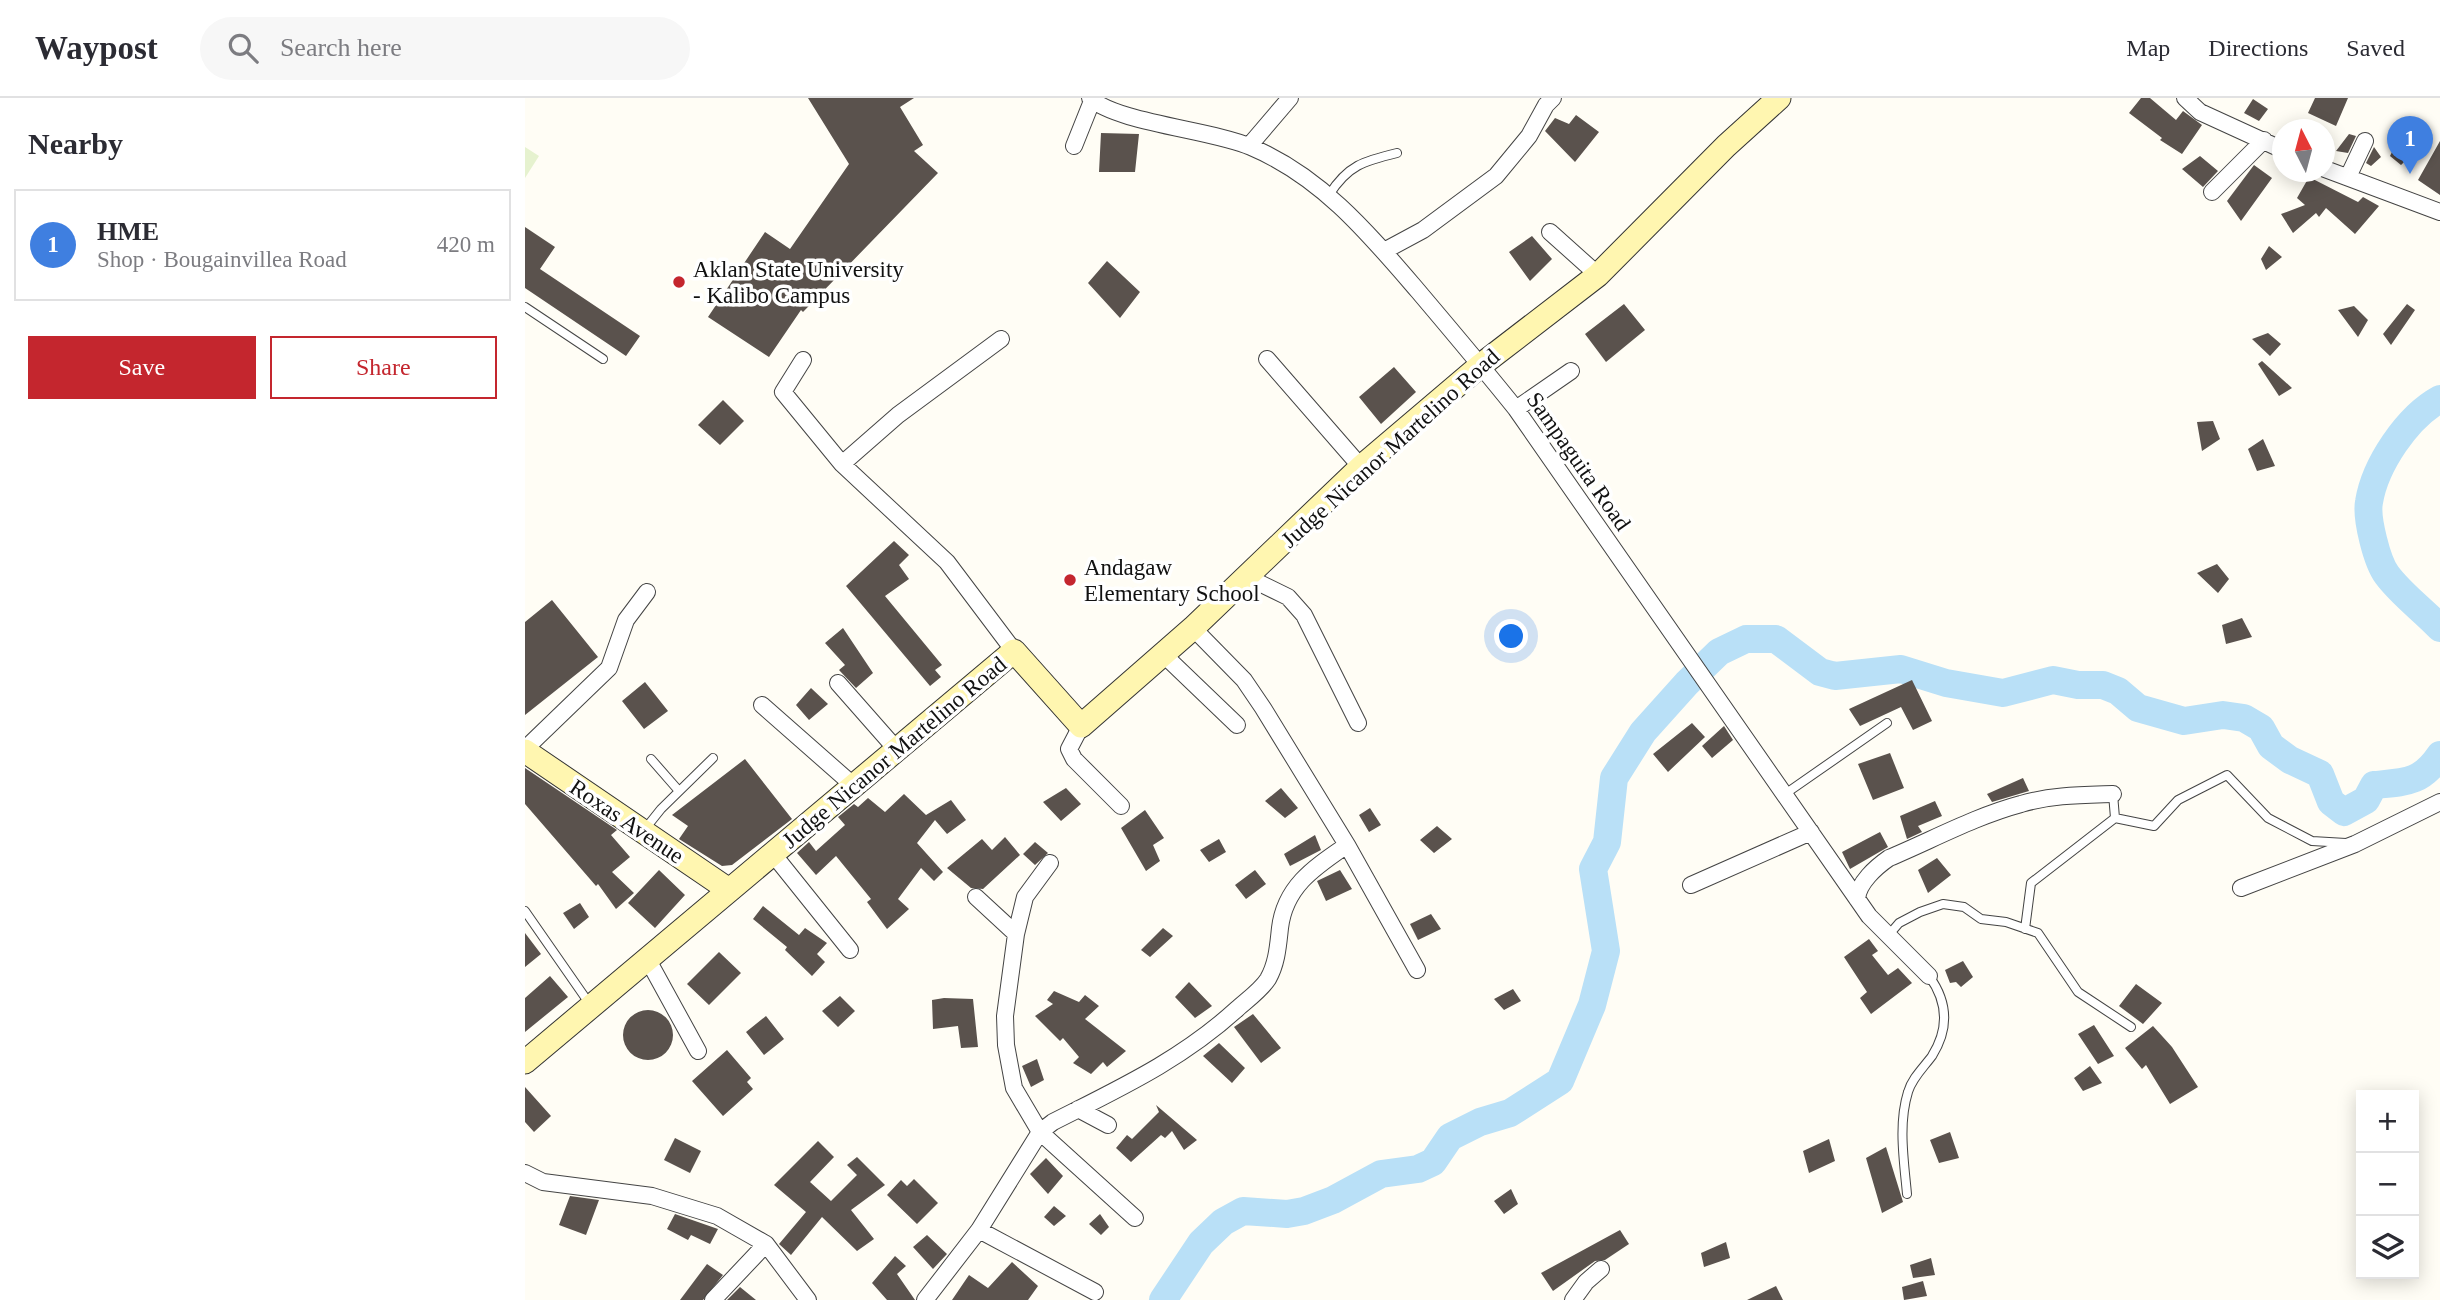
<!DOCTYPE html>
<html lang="en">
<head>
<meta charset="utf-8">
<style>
	:root { --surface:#fff; --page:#f7f7f7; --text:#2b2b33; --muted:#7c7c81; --line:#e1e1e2; --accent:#c4262e }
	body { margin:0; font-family:Georgia,serif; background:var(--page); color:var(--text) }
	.controls { position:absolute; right:21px; bottom:21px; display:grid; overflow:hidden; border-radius:0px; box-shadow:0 4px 18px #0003 }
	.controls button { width:63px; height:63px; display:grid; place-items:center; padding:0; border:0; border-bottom:2px solid var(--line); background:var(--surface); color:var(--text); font:35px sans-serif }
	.compass { position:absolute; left:1747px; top:21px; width:63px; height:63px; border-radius:50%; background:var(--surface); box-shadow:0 4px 18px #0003; rotate:354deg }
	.you { position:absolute; left:987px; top:539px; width:24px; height:24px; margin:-18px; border:5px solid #fff; border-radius:50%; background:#1a73e8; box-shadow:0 0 0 10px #1a73e833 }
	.badge { display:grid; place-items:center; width:46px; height:46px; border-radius:50%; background:var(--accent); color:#fff; font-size:23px; font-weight:700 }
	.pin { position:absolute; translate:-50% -58px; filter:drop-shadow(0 2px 4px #0008) }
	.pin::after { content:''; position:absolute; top:37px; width:24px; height:21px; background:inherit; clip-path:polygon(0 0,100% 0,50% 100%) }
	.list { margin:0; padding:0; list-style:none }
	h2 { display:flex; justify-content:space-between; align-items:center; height:91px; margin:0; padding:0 28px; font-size:30px }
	h2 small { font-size:23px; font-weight:400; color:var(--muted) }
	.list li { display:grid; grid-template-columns:46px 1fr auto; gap:21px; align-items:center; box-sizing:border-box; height:112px; margin:0 14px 14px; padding:0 14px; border:2px solid var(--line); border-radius:0px }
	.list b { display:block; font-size:26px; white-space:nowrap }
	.list p { margin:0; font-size:23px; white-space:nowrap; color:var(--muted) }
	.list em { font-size:23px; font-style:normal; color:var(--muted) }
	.actions { display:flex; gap:14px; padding:21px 28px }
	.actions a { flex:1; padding:16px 0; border:2px solid var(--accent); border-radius:0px; text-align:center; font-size:24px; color:var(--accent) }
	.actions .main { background:var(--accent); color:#fff }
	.icon { flex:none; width:38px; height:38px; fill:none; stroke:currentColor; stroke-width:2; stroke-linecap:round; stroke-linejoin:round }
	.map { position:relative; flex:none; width:1915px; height:1202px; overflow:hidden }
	header { display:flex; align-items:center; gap:42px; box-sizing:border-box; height:98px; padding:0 35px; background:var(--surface); border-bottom:2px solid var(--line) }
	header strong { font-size:33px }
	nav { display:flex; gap:38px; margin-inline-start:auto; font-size:24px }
	.search { width:490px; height:63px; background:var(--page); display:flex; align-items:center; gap:18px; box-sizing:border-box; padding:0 24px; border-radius:38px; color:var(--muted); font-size:26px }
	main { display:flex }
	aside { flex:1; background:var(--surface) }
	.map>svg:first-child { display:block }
	.pitch { fill:#e6f2cf }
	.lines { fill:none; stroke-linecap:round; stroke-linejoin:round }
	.river { stroke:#b9e0f7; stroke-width:28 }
	.building { fill:#5a524d }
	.lane-casing { stroke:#444; stroke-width:10 }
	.street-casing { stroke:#444; stroke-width:18 }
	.secondary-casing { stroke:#333; stroke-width:25 }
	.lane { stroke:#fff; stroke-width:8 }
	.street { stroke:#fff; stroke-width:16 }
	.secondary { stroke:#fff6b0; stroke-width:23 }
	.poi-dot { fill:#c4262e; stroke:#fff; stroke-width:2.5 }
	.labels { text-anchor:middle; stroke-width:7; stroke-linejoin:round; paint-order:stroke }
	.poi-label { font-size:23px; fill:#111; stroke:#fff; text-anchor:start }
	.street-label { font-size:23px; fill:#111; stroke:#fff }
</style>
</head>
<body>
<header>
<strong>Waypost</strong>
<div class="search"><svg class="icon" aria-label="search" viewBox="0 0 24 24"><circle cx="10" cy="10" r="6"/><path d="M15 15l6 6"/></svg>Search here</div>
<nav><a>Map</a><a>Directions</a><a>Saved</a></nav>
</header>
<main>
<aside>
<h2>Nearby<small></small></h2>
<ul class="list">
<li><span class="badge" style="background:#3f7fe0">1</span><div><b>HME</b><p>Shop · Bougainvillea Road</p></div><em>420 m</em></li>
</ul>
<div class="actions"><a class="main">Save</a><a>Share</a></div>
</aside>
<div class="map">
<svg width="1915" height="1202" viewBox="0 0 1915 1202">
	<rect width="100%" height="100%" fill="#fffdf5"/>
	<path class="pitch" d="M0,49L14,58L0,80Z"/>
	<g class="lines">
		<path class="river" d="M1915,301C1882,319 1850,367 1844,404C1841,420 1852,464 1862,477C1876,496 1898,512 1915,530
			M638,1202L676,1145L698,1124L718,1113L762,1116L779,1113L808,1102L856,1076L893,1071L908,1064L925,1039L955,1024L985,1015L1035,983L1067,907L1081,853L1068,771L1082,744L1089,680L1118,634L1162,585L1194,554L1221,541H1251L1295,574L1310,578L1376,571L1421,585L1478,595L1528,582L1553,587H1578L1593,593L1613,610L1659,623L1698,617L1719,620L1736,630L1746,648L1765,662L1795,676L1806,704L1819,714L1841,702L1849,687C1881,684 1896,685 1915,657"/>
	</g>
	<path class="building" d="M283,0H389L375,9L398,47L389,53L413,75L278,214L276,212L244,259L183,219L240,134L265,151L324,66Z
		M1616,0H1625L1651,22L1658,13L1677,27L1657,56L1635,42L1637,40L1604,15Z
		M1790,0H1823L1811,28L1783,15Z
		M1728,1L1743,11L1734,23L1719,15Z
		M1051,17L1074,34L1050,64L1020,33L1030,20L1044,26Z
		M576,35L614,36L610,74H574Z
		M1824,36L1831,38L1823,55L1811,53Z
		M1876,36L1894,50L1876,67L1865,58Z
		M1915,43V97L1893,82Z
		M1849,49L1856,59L1846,68L1841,65Z
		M1675,58L1693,73L1678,89L1657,71Z
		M1729,67L1747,80L1716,123L1702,103Z
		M1784,79L1833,104L1838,99L1854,108L1830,136L1801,110L1794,119L1791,115L1768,135L1756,116L1780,107L1772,100Z
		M0,129L30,149L15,171L115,238L101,258L0,190Z
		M1007,138L1027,161L1005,183L984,154Z
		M1744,148L1757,159L1741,172L1736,161Z
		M582,163L615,194L595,220L563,185Z
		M1099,206L1120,232L1081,264L1060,236Z
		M1882,206L1890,212L1866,247L1858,236Z
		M1829,208L1843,222L1833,239L1813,212Z
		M1743,235L1756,246L1745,258L1727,241Z
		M1737,263L1767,290L1754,298L1733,266Z
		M869,269L891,294L856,326L834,299Z
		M198,302L219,323L195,347L173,327Z
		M1688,323L1695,341L1677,353L1672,324Z
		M1738,341L1750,368L1732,373L1723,351Z
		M369,443L384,457L374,467L384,481L360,498L417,567L410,572L416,579L405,588L321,488Z
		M1692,466L1704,481L1693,495L1672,475Z
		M27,502L73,559L0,617V524Z
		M1717,520L1727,539L1701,546L1697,527Z
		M318,530L348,575L331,590L314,572L320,567L300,545Z
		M1387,582L1407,623L1388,632L1376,609L1335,628L1324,611Z
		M120,584L143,613L119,631L97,603Z
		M286,590L303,606L284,622L271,607Z
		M1167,625L1180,639L1143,674L1128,656Z
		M1199,628L1208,642L1187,660L1177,648Z
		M1365,655L1379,690L1348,702L1333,666Z
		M220,661L267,721L207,767L197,768L154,741L163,728L147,717Z
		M0,670L92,732L86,737L105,759L87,774L109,795L91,811L73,786L71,788L0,706Z
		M1498,680L1504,693L1467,704L1462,696Z
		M541,690L556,706L536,723L518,704Z
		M756,690L773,710L760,720L740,703Z
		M379,696L401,717L426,702L441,722L422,736L410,722L392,745L418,774L409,783L396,770L373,801L384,811L362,831L342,804L346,801L311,758L291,777L272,755L284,744L291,753L320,727L313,719L329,706L333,709L343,700L360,714Z
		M1410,703L1417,718L1393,728L1397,734L1382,741L1375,718Z
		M845,710L856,727L844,734L834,717Z
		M620,712L639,740L628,747L635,763L621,773L596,730Z
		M912,728L927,741L909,755L895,742Z
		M1355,734L1363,749L1325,771L1317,754Z
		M790,737L796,752L765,768L759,756Z
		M480,739L495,757L458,791L446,790L422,770L457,741L467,752Z
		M694,741L701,754L684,764L675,752Z
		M510,744L523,755L510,767L498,756Z
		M1412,760L1426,777L1403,795L1393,772Z
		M134,772L160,797L130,830L103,805Z
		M730,772L741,786L721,801L710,787Z
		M815,772L827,791L801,803L792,783Z
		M55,805L64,819L49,831L38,815Z
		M238,808L274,837L280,830L302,845L292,856L300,864L287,878L260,852L262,849L228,821Z
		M906,816L916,831L893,842L885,826Z
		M638,830L648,838L625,859L616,852Z
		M0,835L16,856L0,869Z
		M1344,841L1353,853L1347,857L1363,877L1373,870L1387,885L1346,916L1335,900L1342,894L1319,859Z
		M194,854L216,875L184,907L162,886Z
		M1438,863L1448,879L1436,889L1431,884L1425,885L1420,872Z
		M25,878L43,899L0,934V900Z
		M664,884L687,908L670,920L650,899Z
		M1611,886L1637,905L1618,926L1594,908Z
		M988,891L996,903L979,912L969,901Z
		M529,893L554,904L560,897L574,908L560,921L601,953L582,969L578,964L566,976L548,965L554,959L538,940L535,943L510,918L528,906L522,902Z
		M315,898L330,913L313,929L297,913Z
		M419,900L448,901L453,949L436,950L433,928L408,931L407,902Z
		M98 937a25 25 0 1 1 50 0a25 25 0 1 1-50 0Z
		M728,916L756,950L736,965L709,929Z
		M241,918L259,941L239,957L221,934Z
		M1569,927L1589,958L1573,966L1553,936Z
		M1628,928L1647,949L1673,989L1645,1006L1621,967L1617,971L1600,950Z
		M694,945L720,970L707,985L678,958Z
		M202,952L226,980L222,984L228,991L198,1018L167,983Z
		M512,961L519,982L506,989L497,968Z
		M1565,968L1577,985L1558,993L1549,980Z
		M0,989L26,1018L9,1034L0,1024Z
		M631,1007L672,1042L659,1052L647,1033L640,1040L636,1037L606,1064L591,1050L602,1037L607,1041L634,1014Z
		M1425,1034L1434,1060L1414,1065L1405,1042Z
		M150,1040L176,1053L165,1075L139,1062Z
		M1304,1041L1310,1063L1284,1075L1278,1053Z
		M293,1043L309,1059L285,1084L306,1103L332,1077L322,1067L332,1059L360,1087L326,1112L349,1141L332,1153L297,1119L266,1157L254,1146L281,1114L249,1087Z
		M1361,1049L1378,1104L1357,1115L1341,1060Z
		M521,1060L538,1078L523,1096L505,1076Z
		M389,1081L413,1105L392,1126L362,1097L376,1082L382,1088Z
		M986,1091L993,1106L979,1116L969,1103Z
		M45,1098L74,1102L61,1137L34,1127Z
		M529,1108L541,1118L529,1128L519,1119Z
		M150,1116L193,1131L185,1146L166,1137L163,1142L142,1131Z
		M575,1116L584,1129L576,1137L564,1126Z
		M1095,1132L1104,1146L1080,1162L1070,1163L1028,1193L1016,1175Z
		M402,1137L422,1156L408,1171L388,1149Z
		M1201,1144L1205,1160L1179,1169L1176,1155Z
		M370,1158L381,1168L372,1176L390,1202H362L347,1185Z
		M1406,1160L1410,1177L1388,1180L1385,1167Z
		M487,1164L513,1188L503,1202H427L444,1177L463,1190Z
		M182,1166L198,1177L178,1202H155Z
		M1398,1183L1402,1198L1379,1202L1377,1189Z
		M1251,1188L1258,1202H1222Z
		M215,1189L231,1202H202Z"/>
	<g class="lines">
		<defs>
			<path id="lane" d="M804,97C823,67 839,63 872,55
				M0,209L78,261
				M126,661L154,693
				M1260,696L1362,625
				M1590,720L1629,728L1653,702L1702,677L1743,720L1787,743L1821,745
				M120,731L136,711L188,660
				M0,813L64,905
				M1500,831L1506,785L1590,720L1588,696
				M1362,839L1374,825L1395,814L1418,806L1439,809L1456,821L1481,824L1513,835L1553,894L1606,929
				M1382,1096C1379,1063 1373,1026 1383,994C1387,980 1399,969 1407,958C1424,931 1423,904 1404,878"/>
			<path id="street" d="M565,0C592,25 688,32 726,49C797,79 844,136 893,193C926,232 959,271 991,311L1344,818L1404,878
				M1660,0L1675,14L1758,52
				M549,48L567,3
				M724,48L765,0
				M1800,71L1915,114
				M1823,79L1840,43
				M1687,94L1739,42
				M1025,134L1073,177
				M859,153L898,132L971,78L1004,38L1021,7L1028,0
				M742,261L836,369
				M278,262L258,294L317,366L422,464L489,553
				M991,311L1046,273
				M317,366L373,317L476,241
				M722,479L763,499L779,517L833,625
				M668,530L719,582L738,610L822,747L892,872
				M639,557L712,627
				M313,585L372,652
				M237,607L329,688
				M556,628L544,651L549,661L596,708
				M0,651L84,570L101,522L122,494
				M248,756L325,852
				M525,765L500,799L491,836L480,918L481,947L489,990L515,1034L610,1120
				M1166,787L1286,734
				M1716,790L1830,746L1915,704
				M451,799L491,836
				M1332,801C1333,785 1351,769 1364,760C1407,742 1451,718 1496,706C1526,697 1557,697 1588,696
				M123,862L173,953
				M553,1011L583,1027
				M0,1075L18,1084L127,1098L192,1118L241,1146L283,1202
				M454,1132L570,1194
				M188,1202L241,1146
				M400,1202L454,1132L515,1034L528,1024C595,990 656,962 712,911C722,902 736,892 743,881C752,865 753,848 755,830C760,788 790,769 822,747
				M1048,1202L1061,1184L1076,1171"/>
			<path id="secondary" d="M0,653L204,792
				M0,964L489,553L556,628L668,530L836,369L956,267L1073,177L1201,48L1254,0"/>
		</defs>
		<use href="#lane" class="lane-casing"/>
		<use href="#street" class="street-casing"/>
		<use href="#secondary" class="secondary-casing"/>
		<use href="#lane" class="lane"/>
		<use href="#street" class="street"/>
		<use href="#secondary" class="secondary"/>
	</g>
	<g class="poi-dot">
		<circle cx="154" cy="184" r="7"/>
		<circle cx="545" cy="482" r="7"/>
	</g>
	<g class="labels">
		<g class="poi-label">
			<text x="168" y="179">Aklan State University<tspan x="168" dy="26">- Kalibo Campus</tspan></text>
			<text x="559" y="477">Andagaw<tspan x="559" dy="26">Elementary School</tspan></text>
		</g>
		<g class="street-label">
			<text transform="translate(865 350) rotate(-42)" y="8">Judge Nicanor Martelino Road</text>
			<text transform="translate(1054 363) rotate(55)" y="8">Sampaguita Road</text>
			<text transform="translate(369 654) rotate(-40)" y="8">Judge Nicanor Martelino Road</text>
			<text transform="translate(102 723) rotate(34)" y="8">Roxas Avenue</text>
		</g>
	</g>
</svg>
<div class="controls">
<button>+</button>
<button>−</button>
<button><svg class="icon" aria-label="layers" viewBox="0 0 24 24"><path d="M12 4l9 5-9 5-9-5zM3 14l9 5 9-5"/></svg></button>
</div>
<svg class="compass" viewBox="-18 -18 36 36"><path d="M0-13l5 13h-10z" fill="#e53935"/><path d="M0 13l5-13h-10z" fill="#7c7c81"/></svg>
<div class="you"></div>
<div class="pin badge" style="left:1885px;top:76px;background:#3f7fe0">1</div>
</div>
</main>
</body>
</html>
